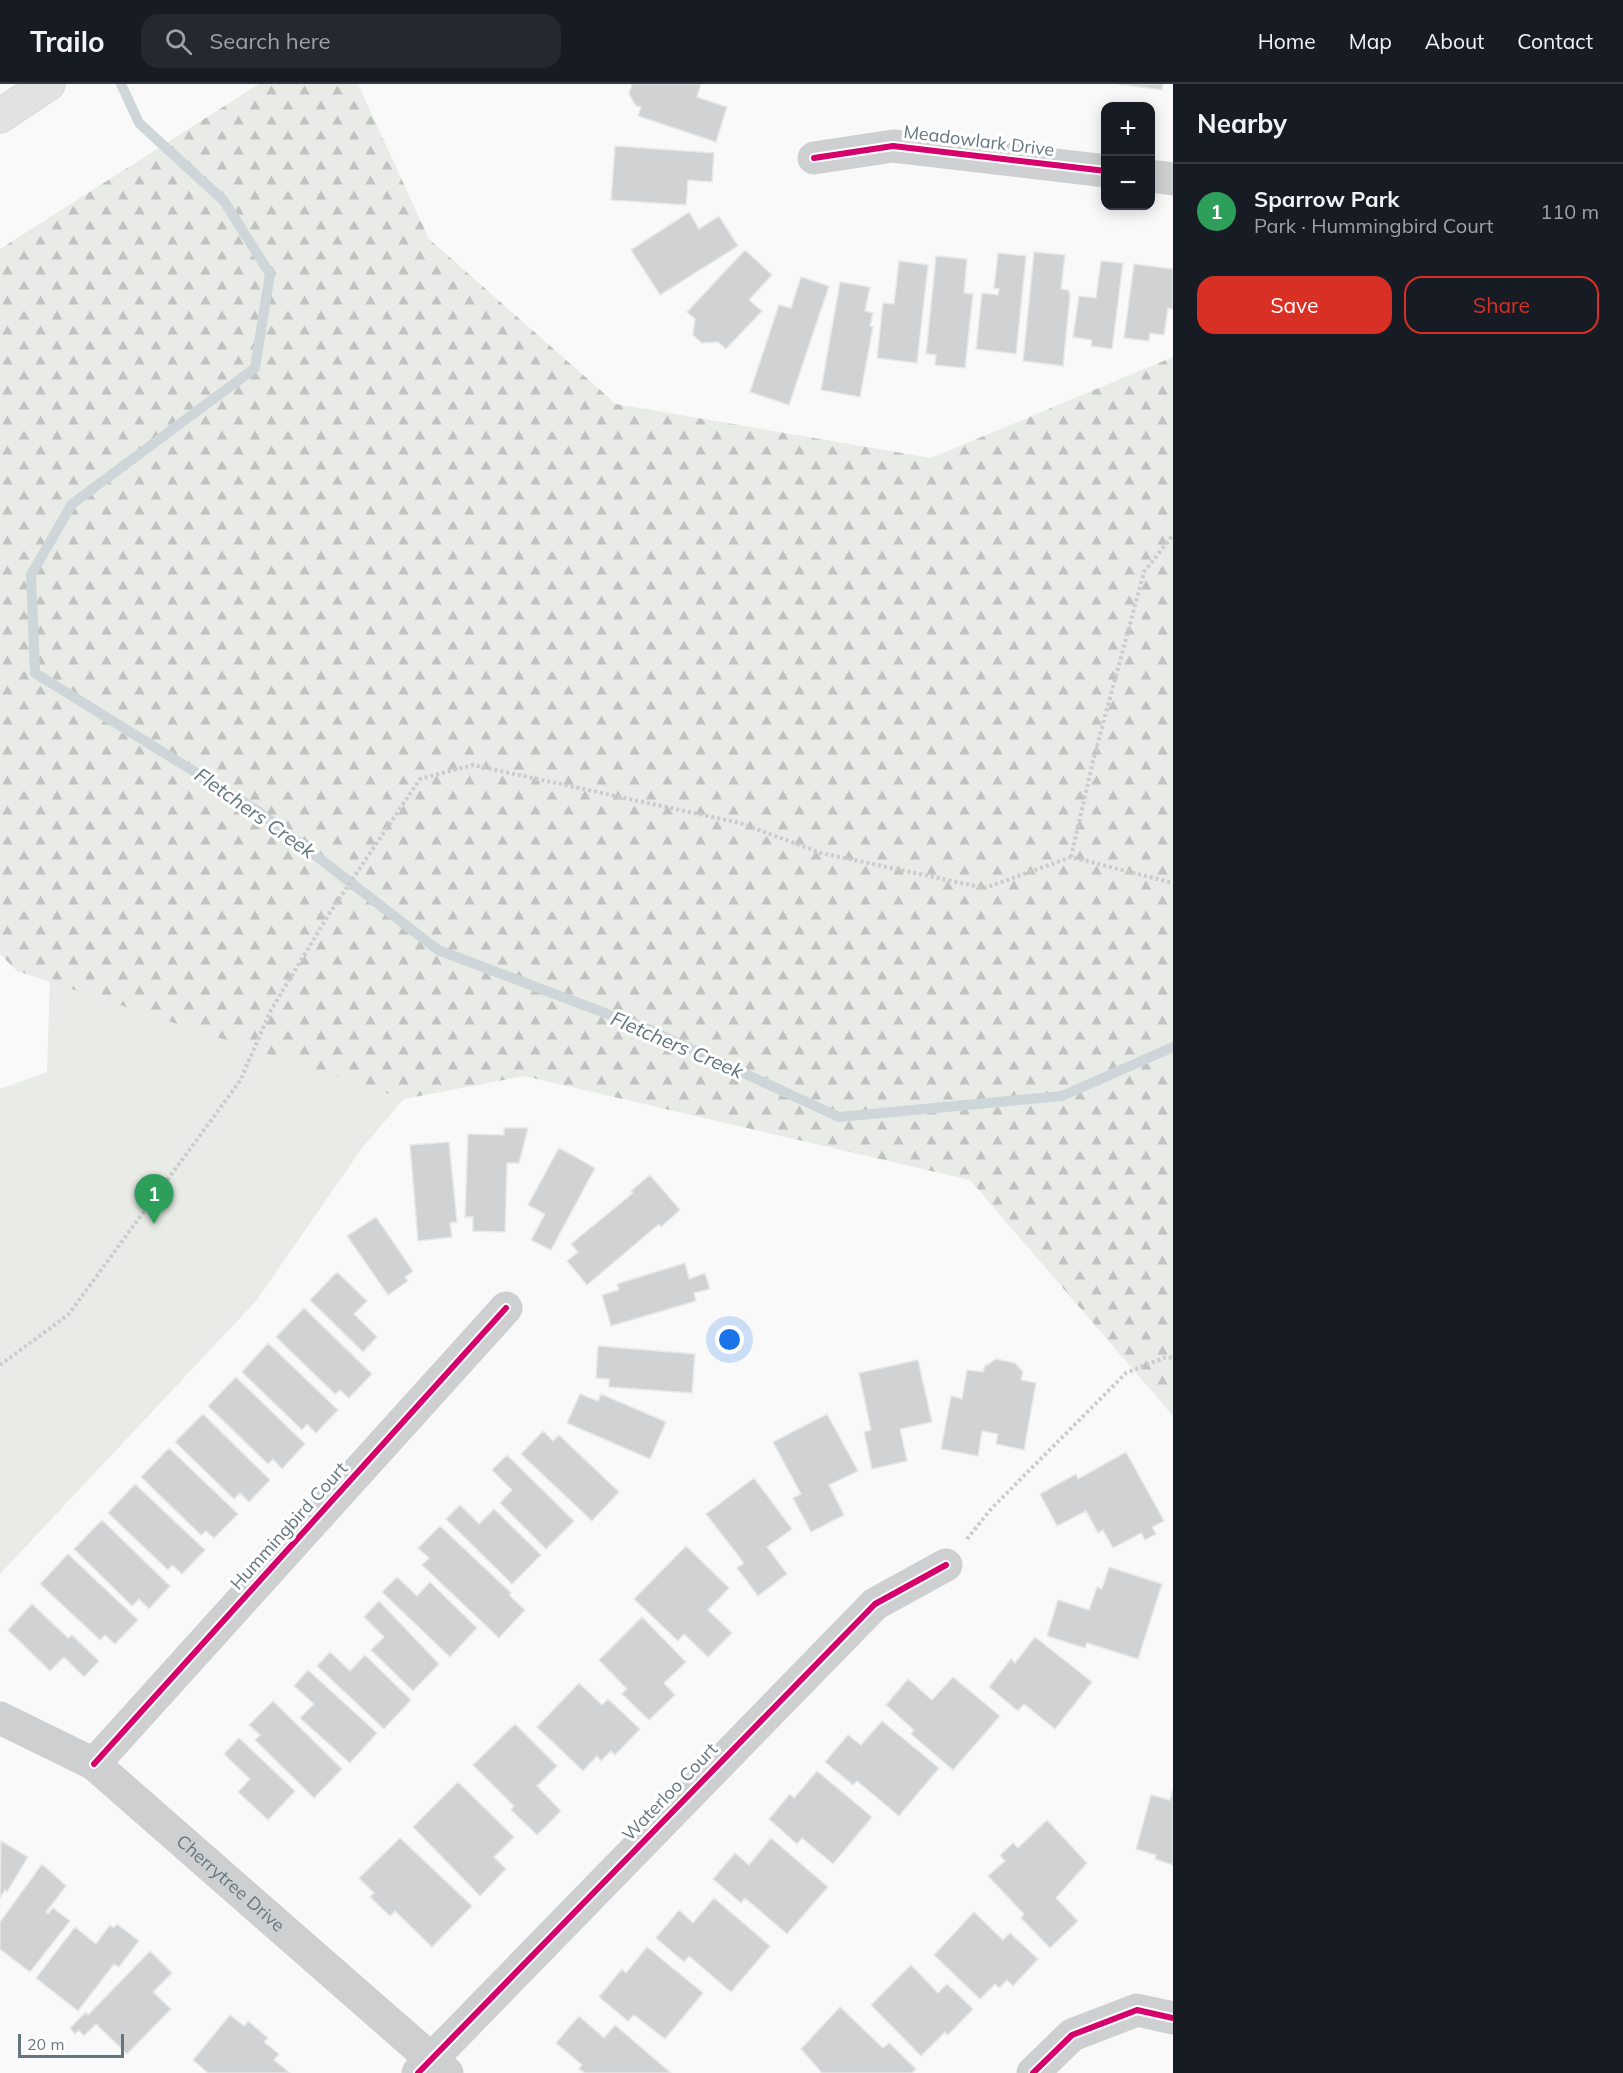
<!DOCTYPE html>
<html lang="en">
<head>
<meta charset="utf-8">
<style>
	:root { --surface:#171b24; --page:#242831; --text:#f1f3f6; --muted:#9ea1a6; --line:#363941; --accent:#d93025 }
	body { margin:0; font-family:Mulish,sans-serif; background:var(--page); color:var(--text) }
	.controls { position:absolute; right:18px; top:18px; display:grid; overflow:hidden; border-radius:12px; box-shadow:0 3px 15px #0003 }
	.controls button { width:54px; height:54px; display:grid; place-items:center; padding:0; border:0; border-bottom:2px solid var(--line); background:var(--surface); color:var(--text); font:30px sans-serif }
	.scale { position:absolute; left:18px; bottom:15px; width:106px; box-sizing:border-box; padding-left:6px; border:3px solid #657683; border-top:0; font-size:16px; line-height:21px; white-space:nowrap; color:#657683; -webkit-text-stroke:4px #fff; paint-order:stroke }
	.you { position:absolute; left:730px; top:1256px; width:21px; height:21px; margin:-15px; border:4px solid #fff; border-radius:50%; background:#1a73e8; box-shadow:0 0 0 9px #1a73e833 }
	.badge { display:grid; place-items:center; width:39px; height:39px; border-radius:50%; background:var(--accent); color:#fff; font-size:20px; font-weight:700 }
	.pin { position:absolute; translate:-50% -50px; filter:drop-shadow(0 2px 3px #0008) }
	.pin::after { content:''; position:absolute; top:32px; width:21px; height:18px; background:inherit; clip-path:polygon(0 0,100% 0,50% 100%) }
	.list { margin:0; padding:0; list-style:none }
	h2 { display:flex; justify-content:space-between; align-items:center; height:78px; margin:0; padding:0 24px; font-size:26px }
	h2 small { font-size:20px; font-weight:400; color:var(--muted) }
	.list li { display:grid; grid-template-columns:39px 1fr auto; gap:18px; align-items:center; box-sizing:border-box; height:96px; padding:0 24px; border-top:2px solid var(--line) }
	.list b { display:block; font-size:22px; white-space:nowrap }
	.list p { margin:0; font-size:20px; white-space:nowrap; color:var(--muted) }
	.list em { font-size:20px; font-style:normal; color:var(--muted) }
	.actions { display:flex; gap:12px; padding:18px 24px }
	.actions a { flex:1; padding:14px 0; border:2px solid var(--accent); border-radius:18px; text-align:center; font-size:21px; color:var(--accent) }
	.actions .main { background:var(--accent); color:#fff }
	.icon { flex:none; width:33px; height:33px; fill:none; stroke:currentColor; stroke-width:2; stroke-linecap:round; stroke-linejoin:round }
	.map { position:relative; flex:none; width:1173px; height:1989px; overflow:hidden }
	header { display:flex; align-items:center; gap:36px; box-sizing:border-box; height:84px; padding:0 30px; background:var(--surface); border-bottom:2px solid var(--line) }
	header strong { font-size:28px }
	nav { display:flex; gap:33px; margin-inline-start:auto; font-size:21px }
	.search { width:420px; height:54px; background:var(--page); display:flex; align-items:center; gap:15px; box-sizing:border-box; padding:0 21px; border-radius:18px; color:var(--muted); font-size:22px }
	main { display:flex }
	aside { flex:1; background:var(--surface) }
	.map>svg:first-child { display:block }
	.green { fill:#e8ebe6 }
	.forest { fill:url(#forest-firs) }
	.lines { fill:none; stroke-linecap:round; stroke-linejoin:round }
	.stream { stroke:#ced6d9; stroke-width:10 }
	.building { fill:#d0d2d3; stroke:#e8e8e8; stroke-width:1.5 }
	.motorway-casing { stroke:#d5d6d6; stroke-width:35 }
	.path { stroke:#cbcccd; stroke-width:4; stroke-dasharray:3 3; stroke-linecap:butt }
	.minor { stroke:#cecfd0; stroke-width:33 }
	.motorway { stroke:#e1e2e2; stroke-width:33 }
	.cycleway-casing { stroke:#fff; stroke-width:10 }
	.cycleway { stroke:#d6006c; stroke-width:6 }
	.labels { text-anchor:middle; stroke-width:6; stroke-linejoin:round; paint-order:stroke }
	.street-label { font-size:18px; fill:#657683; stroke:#fff }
	.water-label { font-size:20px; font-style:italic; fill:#60757c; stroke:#fff }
</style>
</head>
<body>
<header>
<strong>Trailo</strong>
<div class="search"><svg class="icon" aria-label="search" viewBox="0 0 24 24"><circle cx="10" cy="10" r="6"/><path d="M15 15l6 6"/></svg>Search here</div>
<nav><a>Home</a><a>Map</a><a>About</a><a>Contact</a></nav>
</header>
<main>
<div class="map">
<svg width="1173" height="1989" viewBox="0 0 1173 1989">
	<defs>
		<pattern id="forest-firs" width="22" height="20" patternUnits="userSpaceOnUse" patternTransform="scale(1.5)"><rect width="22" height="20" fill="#e8ebe6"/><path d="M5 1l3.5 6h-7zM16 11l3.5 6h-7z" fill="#c0c3c0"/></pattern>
	</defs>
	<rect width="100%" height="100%" fill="#f9f9f9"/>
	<path class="green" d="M50,896L404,1015L362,1064L256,1217L0,1490V1005L47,988Z"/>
	<path class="forest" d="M259,0H358L429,155L616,320L931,374L1173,273V1332L970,1096L524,992L404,1015L17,887L0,870V165Z"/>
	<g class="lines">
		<path class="stream" d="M121,0L139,39L224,117L270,190L255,284L72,420L31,491L35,589L258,727L438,866L650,946L839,1033L1062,1012L1173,963"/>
	</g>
	<path class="building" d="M632,0H701L697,13L727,23L716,58L638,32L641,23L636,22L629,10Z
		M1118,0H1163L1162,6Z
		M615,62L714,69L712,98L688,96L686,121L611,116Z
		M689,128L699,145L719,132L738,162L660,211L631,166Z
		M745,166L772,191L749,216L762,227L726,265L718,258L702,259L693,251L695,235L687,228Z
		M1034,168L1065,171L1061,205L1068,206L1070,211L1063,282L1023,277Z
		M998,169L1026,172L1016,270L976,265L982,209L998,211L999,205L994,204Z
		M936,172L967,175L964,209L973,210L965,284L935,281L936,271L926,270Z
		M899,177L928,181L917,279L877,274L883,219L894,220Z
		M1101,177L1123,179L1112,265L1091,262L1092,256L1073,253L1079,212L1096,214Z
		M1134,180L1173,185V225L1168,224L1164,251L1150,249L1149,257L1124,254Z
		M801,193L829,202L789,321L750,308L779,221L791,224Z
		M840,198L870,203L865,227L873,229L870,242L873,243L860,313L821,306Z
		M504,1044H528L519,1079H507L505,1148L473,1147V1133H465L468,1050L504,1051Z
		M449,1058L457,1138L450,1139L452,1153L418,1157L410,1061Z
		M559,1064L595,1084L551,1166L531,1156L545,1130L528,1121Z
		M650,1091L680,1126L661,1143L659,1140L587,1201L567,1177L578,1168L571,1160L633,1109L631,1107Z
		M376,1133L413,1187L405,1193L408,1197L388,1211L347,1152Z
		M685,1179L689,1195L705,1189L710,1205L694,1209L696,1217L611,1242L602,1211L619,1206L617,1200Z
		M337,1188L367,1217L354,1230L377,1253L363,1268L310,1216Z
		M304,1224L372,1290L349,1314L340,1306L335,1310L276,1253Z
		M268,1259L338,1326L316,1349L307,1340L302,1346L242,1288Z
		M598,1262L695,1270L692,1309L609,1303V1295L596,1294Z
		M996,1275L1015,1279L1023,1288L1021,1296L1036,1299L1024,1366L996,1360L998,1350L982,1347L978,1372L941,1365L951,1312L962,1315L967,1286L983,1288L985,1282Z
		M918,1276L932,1338L900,1345L907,1377L872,1385L864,1348L871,1346L859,1289Z
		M236,1293L305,1360L282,1385L273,1375L268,1380L208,1322Z
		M580,1310L598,1317L601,1310L666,1338L650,1375L567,1339Z
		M203,1330L270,1396L249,1418L240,1409L234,1415L175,1358Z
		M827,1330L858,1387L829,1401L844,1431L811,1448L793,1414L801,1410L773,1358Z
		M543,1347L553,1357L559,1351L619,1408L592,1437L521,1370Z
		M169,1364L238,1430L214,1454L206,1447L201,1451L141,1393Z
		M1126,1368L1164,1437L1152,1443L1156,1450L1145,1456L1141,1449L1113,1464L1103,1446L1098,1449L1086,1427L1057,1442L1040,1410L1076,1390L1078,1395Z
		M507,1371L574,1437L546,1465L500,1419L512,1406L492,1386Z
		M754,1394L792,1445L767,1463L787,1490L758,1512L737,1484L744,1479L706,1430Z
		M135,1400L205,1466L182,1490L172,1481L168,1486L108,1429Z
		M460,1421L479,1440L494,1425L541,1471L512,1500L446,1435Z
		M102,1436L170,1502L149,1525L139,1515L132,1522L74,1465Z
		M440,1442L511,1509L509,1511L525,1526L499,1554L422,1481L429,1474L418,1464Z
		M686,1462L729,1504L708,1526L732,1549L708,1573L684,1550L678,1557L634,1515Z
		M68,1470L138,1536L115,1560L105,1551L100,1556L40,1500Z
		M1109,1483L1162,1500L1138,1575L1087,1559L1085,1564L1047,1552L1058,1516L1089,1526L1097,1503L1102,1505Z
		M397,1493L417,1512L430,1498L477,1544L450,1573L382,1508Z
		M379,1517L439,1580L413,1607L371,1566L384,1553L364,1533Z
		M32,1520L68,1554L72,1551L99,1577L84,1593L64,1573L50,1587L8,1546Z
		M642,1533L686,1578L664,1599L675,1611L649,1636L622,1610L627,1605L599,1576Z
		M1035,1553L1092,1598L1055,1645L1024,1620L1018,1627L989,1603L1011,1575L1015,1579Z
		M330,1568L350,1587L365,1571L411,1616L384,1645L317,1582Z
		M308,1586L377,1649L350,1679L300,1634L314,1620L294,1602Z
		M953,1593L1000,1632L953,1686L911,1650L914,1646L886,1621L908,1595L932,1616Z
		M579,1599L602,1621L608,1615L640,1645L615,1671L611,1667L601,1677L597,1672L583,1687L537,1643Z
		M273,1617L342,1685L314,1714L255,1656L260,1651L249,1641Z
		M882,1637L939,1684L899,1732L857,1697L853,1701L825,1678L848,1651L861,1661Z
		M515,1640L557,1682L537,1702L561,1727L537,1751L511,1726L514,1722L473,1681Z
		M239,1654L295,1707L268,1736L238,1708L250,1695L224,1670Z
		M817,1687L872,1733L833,1780L802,1754L797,1760L769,1735L790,1710L794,1714Z
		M458,1698L514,1753L494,1773L506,1785L480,1812L413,1743Z
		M1173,1706V1781L1155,1775L1156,1771L1136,1765L1151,1711L1170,1716Z
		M1047,1736L1087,1779L1056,1814L1078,1837L1050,1864L1021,1834L1024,1830L988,1792L1005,1777L1000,1771L1013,1759L1018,1764Z
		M400,1754L472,1822L432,1863L395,1827L390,1832L370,1813L374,1809L359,1794Z
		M771,1754L828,1803L787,1850L745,1814L741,1819L713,1795L735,1769L749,1781Z
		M1,1757L28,1773L7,1808L5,1806L0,1814Z
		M42,1780L66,1802L46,1828L48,1830L53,1824L70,1837L30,1888L0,1865V1838Z
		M714,1814L770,1862L731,1908L689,1872L684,1878L656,1854L679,1826L693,1839Z
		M974,1828L1003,1856L1010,1849L1038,1875L1013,1902L1007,1896L999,1904L995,1900L980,1915L934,1871Z
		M117,1840L139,1857L119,1883L114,1880L78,1927L36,1894L75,1843L96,1860L110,1841L114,1844Z
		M647,1863L703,1909L665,1955L634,1931L628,1937L599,1913L622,1885L626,1889Z
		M150,1867L172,1889L153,1908L171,1925L127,1970L96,1940L84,1952L79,1946L75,1950L70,1944L86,1928L88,1931Z
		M911,1881L938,1909L947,1900L973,1925L948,1951L945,1948L921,1972L871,1921Z
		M840,1923L883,1964L889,1959L916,1985L912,1989H822L801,1965Z
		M230,1931L244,1942L248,1937L268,1954L264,1958L279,1970L274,1976L290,1989H208L193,1976Z
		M579,1932L604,1954L615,1941L671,1989H585L579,1985L582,1981L556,1959Z"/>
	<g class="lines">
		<defs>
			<path id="motorway" d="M0,32L48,0"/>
		</defs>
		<use href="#motorway" class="motorway-casing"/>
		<path class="path" d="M1071,773L1093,677L1144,488L1173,451
			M0,1281L68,1231L240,997L271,926L329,830L420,695L473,681L740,739L821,769L985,804L1071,773L1173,799
			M967,1455L991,1425L1126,1289L1166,1273L1173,1274"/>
		<g class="minor">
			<path d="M814,74L893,62L1106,87"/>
			<path d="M1150,92L1173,95"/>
			<path id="s1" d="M0,1634L94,1680L447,1989"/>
			<path d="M94,1680L506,1224"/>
			<path d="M418,1989L875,1520L946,1481"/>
			<path d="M1033,1989L1072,1951L1137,1926L1173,1934"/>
		</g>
		<use href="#motorway" class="motorway"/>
		<defs>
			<path id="cycleway" d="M814,74L893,62L1106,87
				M94,1680L506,1224
				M418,1989L875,1520L946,1481
				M1033,1989L1072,1951L1137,1926L1173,1934"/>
		</defs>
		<use href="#cycleway" class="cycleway-casing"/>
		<use href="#cycleway" class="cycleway"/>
	</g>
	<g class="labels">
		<g class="street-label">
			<text transform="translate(979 57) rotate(7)" y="6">Meadowlark Drive</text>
			<text transform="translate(289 1442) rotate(-48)" y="6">Hummingbird Court</text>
			<text transform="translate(670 1708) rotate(-46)" y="6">Waterloo Court</text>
			<text dy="6" stroke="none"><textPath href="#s1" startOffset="286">Cherrytree Drive</textPath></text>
		</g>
		<g class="water-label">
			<text transform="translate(255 729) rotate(35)" y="7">Fletchers Creek</text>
			<text transform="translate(677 961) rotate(23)" y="7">Fletchers Creek</text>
		</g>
	</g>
</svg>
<div class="controls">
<button>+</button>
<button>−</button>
</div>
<div class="scale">20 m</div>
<div class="you"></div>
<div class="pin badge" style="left:154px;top:1140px;background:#2e9e5b">1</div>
</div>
<aside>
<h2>Nearby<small></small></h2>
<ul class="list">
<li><span class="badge" style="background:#2e9e5b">1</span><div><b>Sparrow Park</b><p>Park · Hummingbird Court</p></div><em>110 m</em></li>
</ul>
<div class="actions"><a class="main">Save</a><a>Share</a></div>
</aside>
</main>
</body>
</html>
